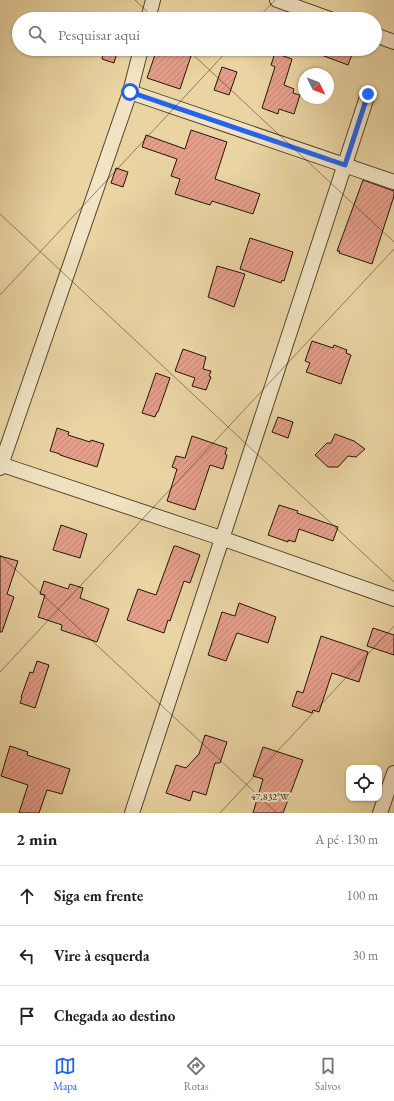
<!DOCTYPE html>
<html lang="pt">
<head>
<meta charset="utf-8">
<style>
	:root { --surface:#fff; --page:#f2f2f2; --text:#202124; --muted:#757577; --line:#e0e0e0; --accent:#2563eb }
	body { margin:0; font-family:"EB Garamond",serif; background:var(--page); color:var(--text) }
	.controls { position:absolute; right:12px; bottom:12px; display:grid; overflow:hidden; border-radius:8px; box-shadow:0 1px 3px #0004 }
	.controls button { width:36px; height:36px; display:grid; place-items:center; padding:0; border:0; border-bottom:1px solid var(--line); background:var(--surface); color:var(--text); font:20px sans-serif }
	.compass { position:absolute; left:298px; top:68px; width:36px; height:36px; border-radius:50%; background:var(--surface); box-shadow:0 1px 3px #0004; rotate:133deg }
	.stop { position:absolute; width:12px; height:12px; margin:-9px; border:3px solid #2563eb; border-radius:50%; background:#fff }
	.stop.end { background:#2563eb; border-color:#fff; box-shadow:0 1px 4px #0008 }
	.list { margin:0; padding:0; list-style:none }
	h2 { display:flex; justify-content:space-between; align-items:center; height:52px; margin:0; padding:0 16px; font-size:17px }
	h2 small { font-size:13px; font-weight:400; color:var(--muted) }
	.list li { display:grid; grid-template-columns:26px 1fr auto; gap:12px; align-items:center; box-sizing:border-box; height:60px; padding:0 16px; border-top:1px solid var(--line) }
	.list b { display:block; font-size:15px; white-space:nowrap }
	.list em { font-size:13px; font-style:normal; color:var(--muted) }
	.icon { flex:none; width:22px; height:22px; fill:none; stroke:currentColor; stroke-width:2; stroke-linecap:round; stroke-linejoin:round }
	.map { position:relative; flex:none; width:394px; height:813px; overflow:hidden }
	.search { position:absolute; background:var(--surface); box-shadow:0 1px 3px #0004; left:12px; right:12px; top:12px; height:44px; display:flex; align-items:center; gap:10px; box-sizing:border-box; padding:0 14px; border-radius:22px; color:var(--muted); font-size:15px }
	.sheet { height:232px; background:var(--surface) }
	nav { display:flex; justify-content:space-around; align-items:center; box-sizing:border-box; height:56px; border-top:1px solid var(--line); background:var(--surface); font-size:11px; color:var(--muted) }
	nav a { display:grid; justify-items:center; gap:2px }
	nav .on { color:var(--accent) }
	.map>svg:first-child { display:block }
	.building { fill:url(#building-hatch); stroke:#23150a }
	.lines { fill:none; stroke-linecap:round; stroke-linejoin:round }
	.minor-casing { stroke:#544530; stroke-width:16 }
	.minor { stroke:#f1e3c3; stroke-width:14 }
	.route { stroke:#2563eb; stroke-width:5 }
	.ticks { fill:none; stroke:#23150a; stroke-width:1; stroke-opacity:0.45 }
	.ticks-label { font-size:10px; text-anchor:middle; fill:#23150a; stroke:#f1e3c3; stroke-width:4; stroke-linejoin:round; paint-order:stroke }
</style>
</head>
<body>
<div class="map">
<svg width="394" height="813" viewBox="0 0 394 813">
	<defs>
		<pattern id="building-hatch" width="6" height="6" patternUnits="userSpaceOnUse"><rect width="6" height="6" fill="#e49e89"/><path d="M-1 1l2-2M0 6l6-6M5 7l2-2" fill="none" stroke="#c38775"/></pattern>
	</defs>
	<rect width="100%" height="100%" fill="#e9d4a2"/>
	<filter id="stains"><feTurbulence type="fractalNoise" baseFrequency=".005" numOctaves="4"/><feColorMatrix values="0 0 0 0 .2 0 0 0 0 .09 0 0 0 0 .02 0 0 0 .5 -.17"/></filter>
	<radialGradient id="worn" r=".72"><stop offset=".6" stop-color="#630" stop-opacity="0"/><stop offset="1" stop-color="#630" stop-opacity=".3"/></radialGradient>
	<path class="building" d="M104,49H118L114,63L102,59Z
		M157,49H171L191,56L180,89L147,78Z
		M308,49H354L348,65L308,50Z
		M275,53L292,59L284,85L294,89L293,93L300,95L294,114L279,109L278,114L262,108L275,67L271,65Z
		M222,67L237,72L229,95L214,90Z
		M191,130L227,142L215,179L260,194L253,214L212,201L210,205L175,194L180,179L171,176L177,159L142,147L146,135L185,149Z
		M116,168L128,172L123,187L111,183Z
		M363,180L394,191V196L372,264L339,253L340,251H337Z
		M250,238L293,252L284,281L282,280L281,283L240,269Z
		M217,266L245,274L234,307L208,297Z
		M312,341L333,348L334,345L347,350L346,353L351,355L341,384L306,372L310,363L305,361Z
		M183,349L206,357L203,369L211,371L209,376L211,377L206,390L192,386L195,378L175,371Z
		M156,373L170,378L158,412H157L155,417L142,413Z
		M278,417L293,422L288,438L272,432Z
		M57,428L69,432L68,435L90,442L91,440L104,444L97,467L60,455V454L50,451Z
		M335,434L354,441L365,449L356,457L348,456L338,467H328L315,455L327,443H331Z
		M192,436L227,448L225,454L227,455L223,469L210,465L195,510L167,501L177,469L172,467L176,456L185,458Z
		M279,505L298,511L297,513L338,527L333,541L299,529L295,542L288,540V542L268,535Z
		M61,525L87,534L80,558L53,550Z
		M174,546H176L200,555L190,583L184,581L170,621L168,620L164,633L127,620L138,589L156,595Z
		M0,556L18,561L7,594L14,597L2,632H0Z
		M44,581L68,589L70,584L83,588L80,598L109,609L97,642L61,630L62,625L38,617L45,595L40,594Z
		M239,603L276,617L268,643L237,633L226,661L208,655L222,612L235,616Z
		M373,628L394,635V655L367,646Z
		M321,636L368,652L359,682L332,673L319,712L313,710L312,713L292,706L297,691L303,693Z
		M37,661L49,665L35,708L20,703L22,698L21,697L30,672L33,673Z
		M205,735L227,742L220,763H215L206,795L193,791L190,801L166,793L176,765L186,768L199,754Z
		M10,746L28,752L27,755L70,769L62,794L47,790L39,813H19L28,785L1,776Z
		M263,747L303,760L283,813H253L263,779L253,776Z"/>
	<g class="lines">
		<defs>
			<path id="minor" d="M277,0L330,19
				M148,19L153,0
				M375,35L394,42
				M130,92L394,182
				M0,464L221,538L394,599
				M0,468L130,92L141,49
				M132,813L368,94
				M380,813L394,773"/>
		</defs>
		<use href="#minor" class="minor-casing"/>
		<use href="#minor" class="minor"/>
	</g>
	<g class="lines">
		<path class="route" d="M130,92L345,165L368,94"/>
	</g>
	<path class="ticks" d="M135,0L155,19M257,19L275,0M187,49L394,242M0,214L394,582M0,295L229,49M0,555L277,813M0,672L394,249M220,813L394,626"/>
	<g class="ticks-label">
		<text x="270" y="800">47.832°W</text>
	</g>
	<rect width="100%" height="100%" filter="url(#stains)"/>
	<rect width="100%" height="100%" fill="url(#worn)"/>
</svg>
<div class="controls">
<button><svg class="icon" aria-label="locate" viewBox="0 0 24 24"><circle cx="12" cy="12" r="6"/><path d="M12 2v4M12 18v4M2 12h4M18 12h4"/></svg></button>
</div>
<svg class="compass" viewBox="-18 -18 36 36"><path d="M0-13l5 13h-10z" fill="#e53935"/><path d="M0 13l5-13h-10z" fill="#757577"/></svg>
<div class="stop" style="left:130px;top:92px"></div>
<div class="stop end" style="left:368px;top:94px"></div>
<div class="search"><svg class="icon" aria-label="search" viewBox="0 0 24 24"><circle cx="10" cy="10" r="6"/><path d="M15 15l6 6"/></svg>Pesquisar aqui</div>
</div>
<section class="sheet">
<h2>2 min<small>A pé · 130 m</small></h2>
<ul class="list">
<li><svg class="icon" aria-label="ahead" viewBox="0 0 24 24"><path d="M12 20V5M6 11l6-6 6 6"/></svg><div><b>Siga em frente</b></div><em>100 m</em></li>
<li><svg class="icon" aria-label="left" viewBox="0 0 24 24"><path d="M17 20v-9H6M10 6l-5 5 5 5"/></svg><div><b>Vire à esquerda</b></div><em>30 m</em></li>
<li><svg class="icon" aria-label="arrive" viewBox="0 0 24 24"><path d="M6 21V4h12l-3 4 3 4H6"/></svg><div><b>Chegada ao destino</b></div></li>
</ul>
</section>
<nav>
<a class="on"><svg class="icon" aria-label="map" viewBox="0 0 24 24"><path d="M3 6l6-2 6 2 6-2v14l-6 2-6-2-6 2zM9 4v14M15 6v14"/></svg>Mapa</a>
<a><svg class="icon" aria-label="directions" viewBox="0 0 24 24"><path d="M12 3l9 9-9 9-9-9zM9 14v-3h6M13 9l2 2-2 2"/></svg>Rotas</a>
<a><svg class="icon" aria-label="saved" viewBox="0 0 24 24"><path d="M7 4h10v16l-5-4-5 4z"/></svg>Salvos</a>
</nav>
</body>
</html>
